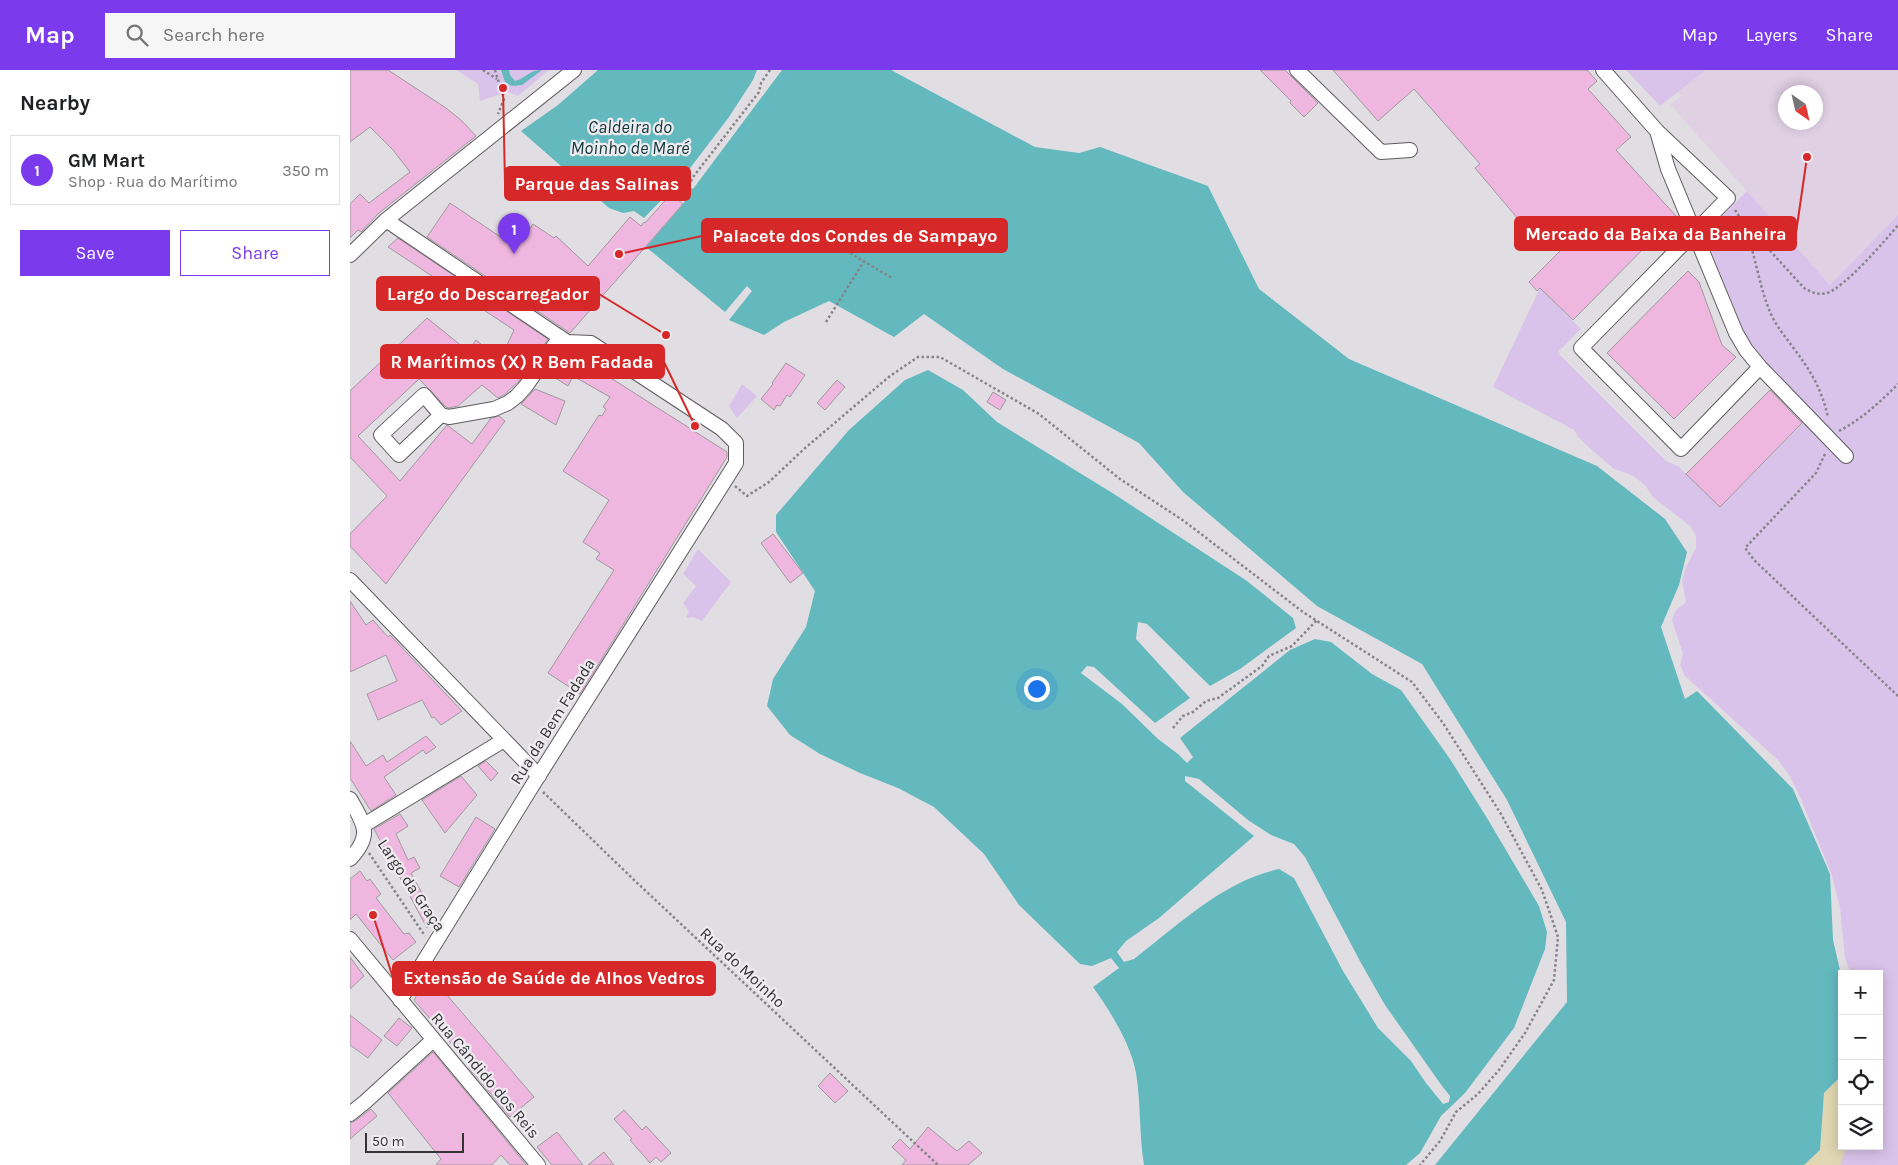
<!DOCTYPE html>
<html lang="en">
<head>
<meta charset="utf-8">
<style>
	:root { --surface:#fff; --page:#f6f6f6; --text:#202124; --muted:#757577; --line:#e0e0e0; --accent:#7c3aed }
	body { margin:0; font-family:Karla,sans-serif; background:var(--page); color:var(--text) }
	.controls { position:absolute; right:15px; bottom:15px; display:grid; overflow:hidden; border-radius:0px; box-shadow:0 2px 12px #0003 }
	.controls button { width:45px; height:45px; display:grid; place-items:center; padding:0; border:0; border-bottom:1px solid var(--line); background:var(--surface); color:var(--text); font:25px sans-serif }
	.compass { position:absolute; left:1428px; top:15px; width:45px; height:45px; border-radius:50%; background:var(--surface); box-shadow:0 2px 12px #0003; rotate:146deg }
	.scale { position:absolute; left:15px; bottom:12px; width:99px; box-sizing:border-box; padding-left:5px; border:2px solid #343335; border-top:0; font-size:14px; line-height:18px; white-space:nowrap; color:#343335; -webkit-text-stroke:4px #efecf1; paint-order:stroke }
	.you { position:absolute; left:686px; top:618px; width:18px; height:18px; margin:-12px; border:4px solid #fff; border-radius:50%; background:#1a73e8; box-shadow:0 0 0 8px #1a73e833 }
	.badge { display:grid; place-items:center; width:32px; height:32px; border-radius:50%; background:var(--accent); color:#fff; font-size:16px; font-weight:700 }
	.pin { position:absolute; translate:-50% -41px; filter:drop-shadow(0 1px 2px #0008) }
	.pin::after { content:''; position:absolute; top:26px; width:18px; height:15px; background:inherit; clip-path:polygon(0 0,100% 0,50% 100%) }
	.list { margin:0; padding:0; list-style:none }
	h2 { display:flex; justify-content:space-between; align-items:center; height:65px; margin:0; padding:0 20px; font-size:21px }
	h2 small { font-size:16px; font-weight:400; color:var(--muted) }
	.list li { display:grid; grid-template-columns:32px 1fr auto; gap:15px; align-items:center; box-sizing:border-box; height:70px; margin:0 10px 10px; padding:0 10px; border:1px solid var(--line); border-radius:0px }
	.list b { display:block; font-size:19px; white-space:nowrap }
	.list p { margin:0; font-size:16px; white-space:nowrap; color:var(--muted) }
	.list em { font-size:16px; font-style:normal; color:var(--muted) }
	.actions { display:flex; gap:10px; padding:15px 20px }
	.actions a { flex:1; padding:11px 0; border:1px solid var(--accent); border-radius:0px; text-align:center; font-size:18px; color:var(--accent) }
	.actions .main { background:var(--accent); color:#fff }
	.icon { flex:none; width:28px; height:28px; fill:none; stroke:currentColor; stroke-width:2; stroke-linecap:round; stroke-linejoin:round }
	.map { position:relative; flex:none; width:1548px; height:1095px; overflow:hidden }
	header { display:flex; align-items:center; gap:30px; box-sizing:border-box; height:70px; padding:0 25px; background:var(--accent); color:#fff }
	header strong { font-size:24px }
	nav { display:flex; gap:28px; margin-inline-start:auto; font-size:18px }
	.search { width:350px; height:45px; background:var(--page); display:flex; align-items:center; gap:12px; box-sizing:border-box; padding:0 18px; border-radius:0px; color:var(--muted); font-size:19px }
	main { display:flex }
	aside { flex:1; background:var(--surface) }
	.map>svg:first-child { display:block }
	.commercial { fill:#dfd0e3; fill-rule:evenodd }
	.green { fill:#dac3ea }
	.sand { fill:#e0d6b1 }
	.water { fill:#63b9be; fill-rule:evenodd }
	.building { fill:#efb7e0; stroke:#9e9a9d }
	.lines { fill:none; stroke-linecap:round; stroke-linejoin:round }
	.minor-casing { stroke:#5e5b5f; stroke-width:16 }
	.path { stroke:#868488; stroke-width:2.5; stroke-dasharray:2.5 2.5; stroke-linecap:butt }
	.minor { stroke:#fff; stroke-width:14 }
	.labels { text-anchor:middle; stroke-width:4.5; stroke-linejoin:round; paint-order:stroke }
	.street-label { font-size:16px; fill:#343335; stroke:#efecf1 }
	.water-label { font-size:18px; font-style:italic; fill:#0c3739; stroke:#efecf1 }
	.leader { fill:none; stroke:#d62828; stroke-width:2 }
	.callout-dot { fill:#d62828; stroke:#efecf1; stroke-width:2 }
	.callout { fill:#d62828; stroke:#d62828; stroke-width:2 }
	.callout-label { font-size:18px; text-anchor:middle; font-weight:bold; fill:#fff }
</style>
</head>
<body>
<header>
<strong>Map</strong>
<div class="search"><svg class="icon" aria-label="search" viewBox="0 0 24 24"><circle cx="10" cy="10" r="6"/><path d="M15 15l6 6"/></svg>Search here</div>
<nav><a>Map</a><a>Layers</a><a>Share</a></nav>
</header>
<main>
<aside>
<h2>Nearby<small></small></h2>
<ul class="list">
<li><span class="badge">1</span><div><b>GM Mart</b><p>Shop · Rua do Marítimo</p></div><em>350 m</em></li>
</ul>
<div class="actions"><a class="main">Save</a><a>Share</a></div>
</aside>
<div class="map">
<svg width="1548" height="1095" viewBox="0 0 1548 1095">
	<rect width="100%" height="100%" fill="#e1dee3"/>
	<path class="commercial" d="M1356,0H1548V145L1480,215L1320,34L1331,26L1328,22ZM1436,22H1466V52H1436Z"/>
	<path class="green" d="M106,0H199L168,26L157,22L130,31L128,14Z
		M1276,0H1356L1310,36Z
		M1397,121L1480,215L1548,145V1095H1490L1497,1076H1529V904H1501L1495,888L1490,837L1481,803L1450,727L1439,705L1428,690L1335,606L1330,595L1333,584L1322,550L1326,540L1336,532L1332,511L1336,497L1346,478V466L1340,456L1303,427L1295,415L1282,405L1264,399L1243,381L1229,368L1224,360L1143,317L1190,218L1231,259L1209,281L1210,285L1316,391L1328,396L1370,437L1462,344C1438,318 1412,293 1394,262L1354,164Z
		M392,314L407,326L387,348L379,336Z
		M348,479L381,512L352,551L343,547L338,548L336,547L339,542L333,533L346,516L333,504Z"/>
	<path class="sand" d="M1492,1005V1076H1497L1490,1095H1454L1470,1080L1474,1023Z"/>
	<path class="water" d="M151,0H159L160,5L165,11C176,8 179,0 192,0L172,15L162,16L155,12Z
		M248,0H407L403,10L379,47L331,110L343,119L432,0H541L685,77L729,83L750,77L858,116L909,219L999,289L1247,396L1315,449L1337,482L1329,515L1311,557L1335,629L1347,621L1443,719L1480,804L1483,870L1492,909V1005L1474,1023L1470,1080L1454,1095H1085L1217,932L1216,852L1157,730L1072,594L967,536L833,422L789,373L653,299L574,244L544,267L479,231L434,252L414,265L379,250L402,221L397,216L375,242L296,177L333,134L338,125L326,115L294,148L284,141L273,143L259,138L171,61L208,35Z
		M578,300L613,320L647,352L764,424L897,511L943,548L946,558L890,599L860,616L797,554L788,552L786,569L840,628L805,653L744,597L737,596L731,603L772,634L808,669L828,684L837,693L843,687L830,668L940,580L965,569L981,572L1022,604L1051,620L1100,689L1137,748L1189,836L1197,862L1195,879L1164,958L1115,1023L1091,1046L1070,1083L1056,1095H794C789,1064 791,1033 786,1003C781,974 760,941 743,917L769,898L761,888L742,896L730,894L669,835L634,784L584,737L548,718L510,703L470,684L440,665L417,636L423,609L456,557L465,521L426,462V445L499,360L555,310ZM835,706L849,709L898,750L921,765L944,774L955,787L1011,893L1035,935L1092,1016L1100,1026L1099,1032L1093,1034L1076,1013L1061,991L1028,958L993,901L944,808L929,799C873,811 828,855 784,889L774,892L767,882L776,871L809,848L904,766L835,711Z"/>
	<path class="building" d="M0,0H38L96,38L112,51L126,66L29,143L11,162L8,160L0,168V134L10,124L19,133L60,102L43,80L20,57L0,72Z
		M910,0H935L968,33L954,47L940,33L941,31Z
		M983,0H1237L1247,11L1238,19L1281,67L1266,80L1327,147L1306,166L1223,250L1190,218L1187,221L1179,212L1220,171L1204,153L1185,169L1125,98L1130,94L1064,19L1028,51Z
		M321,124L333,134L220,263L77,167L100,133L167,178L183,154L204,168L206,166L238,196L280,147L291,156L294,152L295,153Z
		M48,168L198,269L169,311L154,325L148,328L132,315L108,336L99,338L96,337L69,309L8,366L50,411L97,355L122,374L141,348L149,346L155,351L36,514L0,476V464L37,426L0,387V321L77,248L118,281L126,270L150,290L164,260L38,177Z
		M1338,201L1349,212L1372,275L1386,287L1324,349L1257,283Z
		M209,283L228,295L231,289L377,382V387L230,624L198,603L264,500L246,489L250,483L233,472L259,430L213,401L249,345L252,346L256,339L253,337L260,327L223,306L218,316L196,302Z
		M436,293L455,305L440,327L437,325L430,336L427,335L424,340L411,329L423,314L422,313Z
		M487,310L495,317L475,340L467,333Z
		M185,319L215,331L206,355L171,334Z
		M1420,320L1452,353L1370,437L1336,404Z
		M643,322L656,330L650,340L637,332Z
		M423,464L453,503L440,513L411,473Z
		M0,531L16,555L23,550L38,567L40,565L112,641L91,655L84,647L82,648L72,630L28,650L17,624L47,611L36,585L0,602Z
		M76,666L86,677L76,684L73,680L34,707L46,725L21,741L0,708V671L16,696L33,685L37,692Z
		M136,691L148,703L141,711L128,696Z
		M111,706L127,725L95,763L72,730Z
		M50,744L58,756L46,764L58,790L64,787L70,798L61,803L87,851L77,858L24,759Z
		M126,747L145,759L109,817L90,806Z
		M10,801L17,811L20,809L31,824L26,828L54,864L59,863L66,872L43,890L6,844L0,850V809Z
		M0,887L14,906L0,919Z
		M79,904L184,1027L160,1047L119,998L121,997L64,930Z
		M0,945L32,970L18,988L0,975Z
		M49,948L62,958L47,976L34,966Z
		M83,982L160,1075L176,1095H160L151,1085L142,1095H86L91,1089L38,1023Z
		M480,1003L498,1021L485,1033L468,1016Z
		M21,1039L27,1046L0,1069V1053L5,1051Z
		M274,1040L292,1060L296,1056L321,1083L311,1092L306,1087L300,1093L280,1070L282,1069L264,1049Z
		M578,1057L607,1081L619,1071L632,1083L618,1095H552L556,1090L542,1077L550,1069L560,1079Z
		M207,1062L233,1095H202L187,1077Z
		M254,1082L264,1095H238Z"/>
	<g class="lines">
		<defs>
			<path id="minor" d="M947,0L1031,82L1060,80
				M1253,0L1307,61L1318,99L1386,263L1396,280L1410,297L1331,379L1231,278L1378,128L1307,61
				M36,150L217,272L241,273L372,359L386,373V393L376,409L184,713L50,930
				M0,185L36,150L224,0
				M1410,297L1496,386
				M91,345L49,385L31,365L74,325L91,345L99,347L144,339L158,333L167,326L176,316L210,267
				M0,510L189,706
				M0,729C14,754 23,765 0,789
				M14,755L154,670
				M0,869L188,1095
				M0,1044L15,1032L83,970"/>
		</defs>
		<use href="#minor" class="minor-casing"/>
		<path class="path" d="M133,0L147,9
			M145,0L154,29L148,44
			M339,116L343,107L409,22L411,13L420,0
			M1385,140C1405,169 1406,211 1421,244C1426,256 1435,266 1442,276C1460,300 1471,317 1478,347
			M1393,151L1454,218C1462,223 1469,225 1477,223C1494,218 1536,170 1548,155
			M483,173L542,208
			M476,252L514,191
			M1489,361C1512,349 1530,332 1548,314
			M1475,384L1466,403L1395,478L1404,490L1548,626
			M385,416L397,426L419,412L454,379L540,306L568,287H590L689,344L770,409L834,451L953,542L1062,612L1093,653L1151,744L1192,820L1208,867L1204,910L1175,963L1149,1000L1128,1024L1106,1042L1090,1071L1070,1095
			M823,658L833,646L843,642L856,631L868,628L912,596L919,586L942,576L967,550
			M193,722L283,809L588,1095
			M19,783L75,866"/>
		<use href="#minor" class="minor"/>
	</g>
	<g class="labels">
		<g class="street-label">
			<text transform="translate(202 651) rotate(-58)" y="6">Rua da Bem Fadada</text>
			<text transform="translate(62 815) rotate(56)" y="6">Largo da Graça</text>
			<text transform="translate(393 897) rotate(43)" y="6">Rua do Moinho</text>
			<text transform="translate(136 1005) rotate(50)" y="6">Rua Cândido dos Reis</text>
		</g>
		<g class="water-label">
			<text x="280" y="63">Caldeira do<tspan x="280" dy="21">Moinho de Maré</tspan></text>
		</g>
	</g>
	<path class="leader" d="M153 18L155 113M1457 87L1446 163M269 184L352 166M316 265L249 224M345 356L314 292M23 845L43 908"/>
	<g class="callout-dot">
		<circle cx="153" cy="18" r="5"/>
		<circle cx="1457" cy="87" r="5"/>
		<circle cx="269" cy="184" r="5"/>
		<circle cx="316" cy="265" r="5"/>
		<circle cx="345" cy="356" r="5"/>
		<circle cx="23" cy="845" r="5"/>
	</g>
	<g class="callout">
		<rect x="155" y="97" width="185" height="33" rx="5"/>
		<rect x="1165" y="147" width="281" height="33" rx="5"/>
		<rect x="352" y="149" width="305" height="33" rx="5"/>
		<rect x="27" y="207" width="222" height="33" rx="5"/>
		<rect x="31" y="275" width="283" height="33" rx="5"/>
		<rect x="43" y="892" width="322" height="33" rx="5"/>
	</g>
	<g class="callout-label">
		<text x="247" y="120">Parque das Salinas</text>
		<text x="1306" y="170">Mercado da Baixa da Banheira</text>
		<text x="505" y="172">Palacete dos Condes de Sampayo</text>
		<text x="138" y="230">Largo do Descarregador</text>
		<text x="172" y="298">R Marítimos (X) R Bem Fadada</text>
		<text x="204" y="914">Extensão de Saúde de Alhos Vedros</text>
	</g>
</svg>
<div class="controls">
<button>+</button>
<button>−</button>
<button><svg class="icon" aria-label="locate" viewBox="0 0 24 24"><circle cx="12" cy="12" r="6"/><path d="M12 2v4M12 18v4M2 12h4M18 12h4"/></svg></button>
<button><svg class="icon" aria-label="layers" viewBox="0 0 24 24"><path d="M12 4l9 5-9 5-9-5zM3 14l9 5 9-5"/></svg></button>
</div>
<svg class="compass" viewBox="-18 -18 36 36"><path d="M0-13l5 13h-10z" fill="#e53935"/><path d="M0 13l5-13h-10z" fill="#757577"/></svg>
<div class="scale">50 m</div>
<div class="you"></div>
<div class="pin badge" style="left:164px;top:184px">1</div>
</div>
</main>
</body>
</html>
